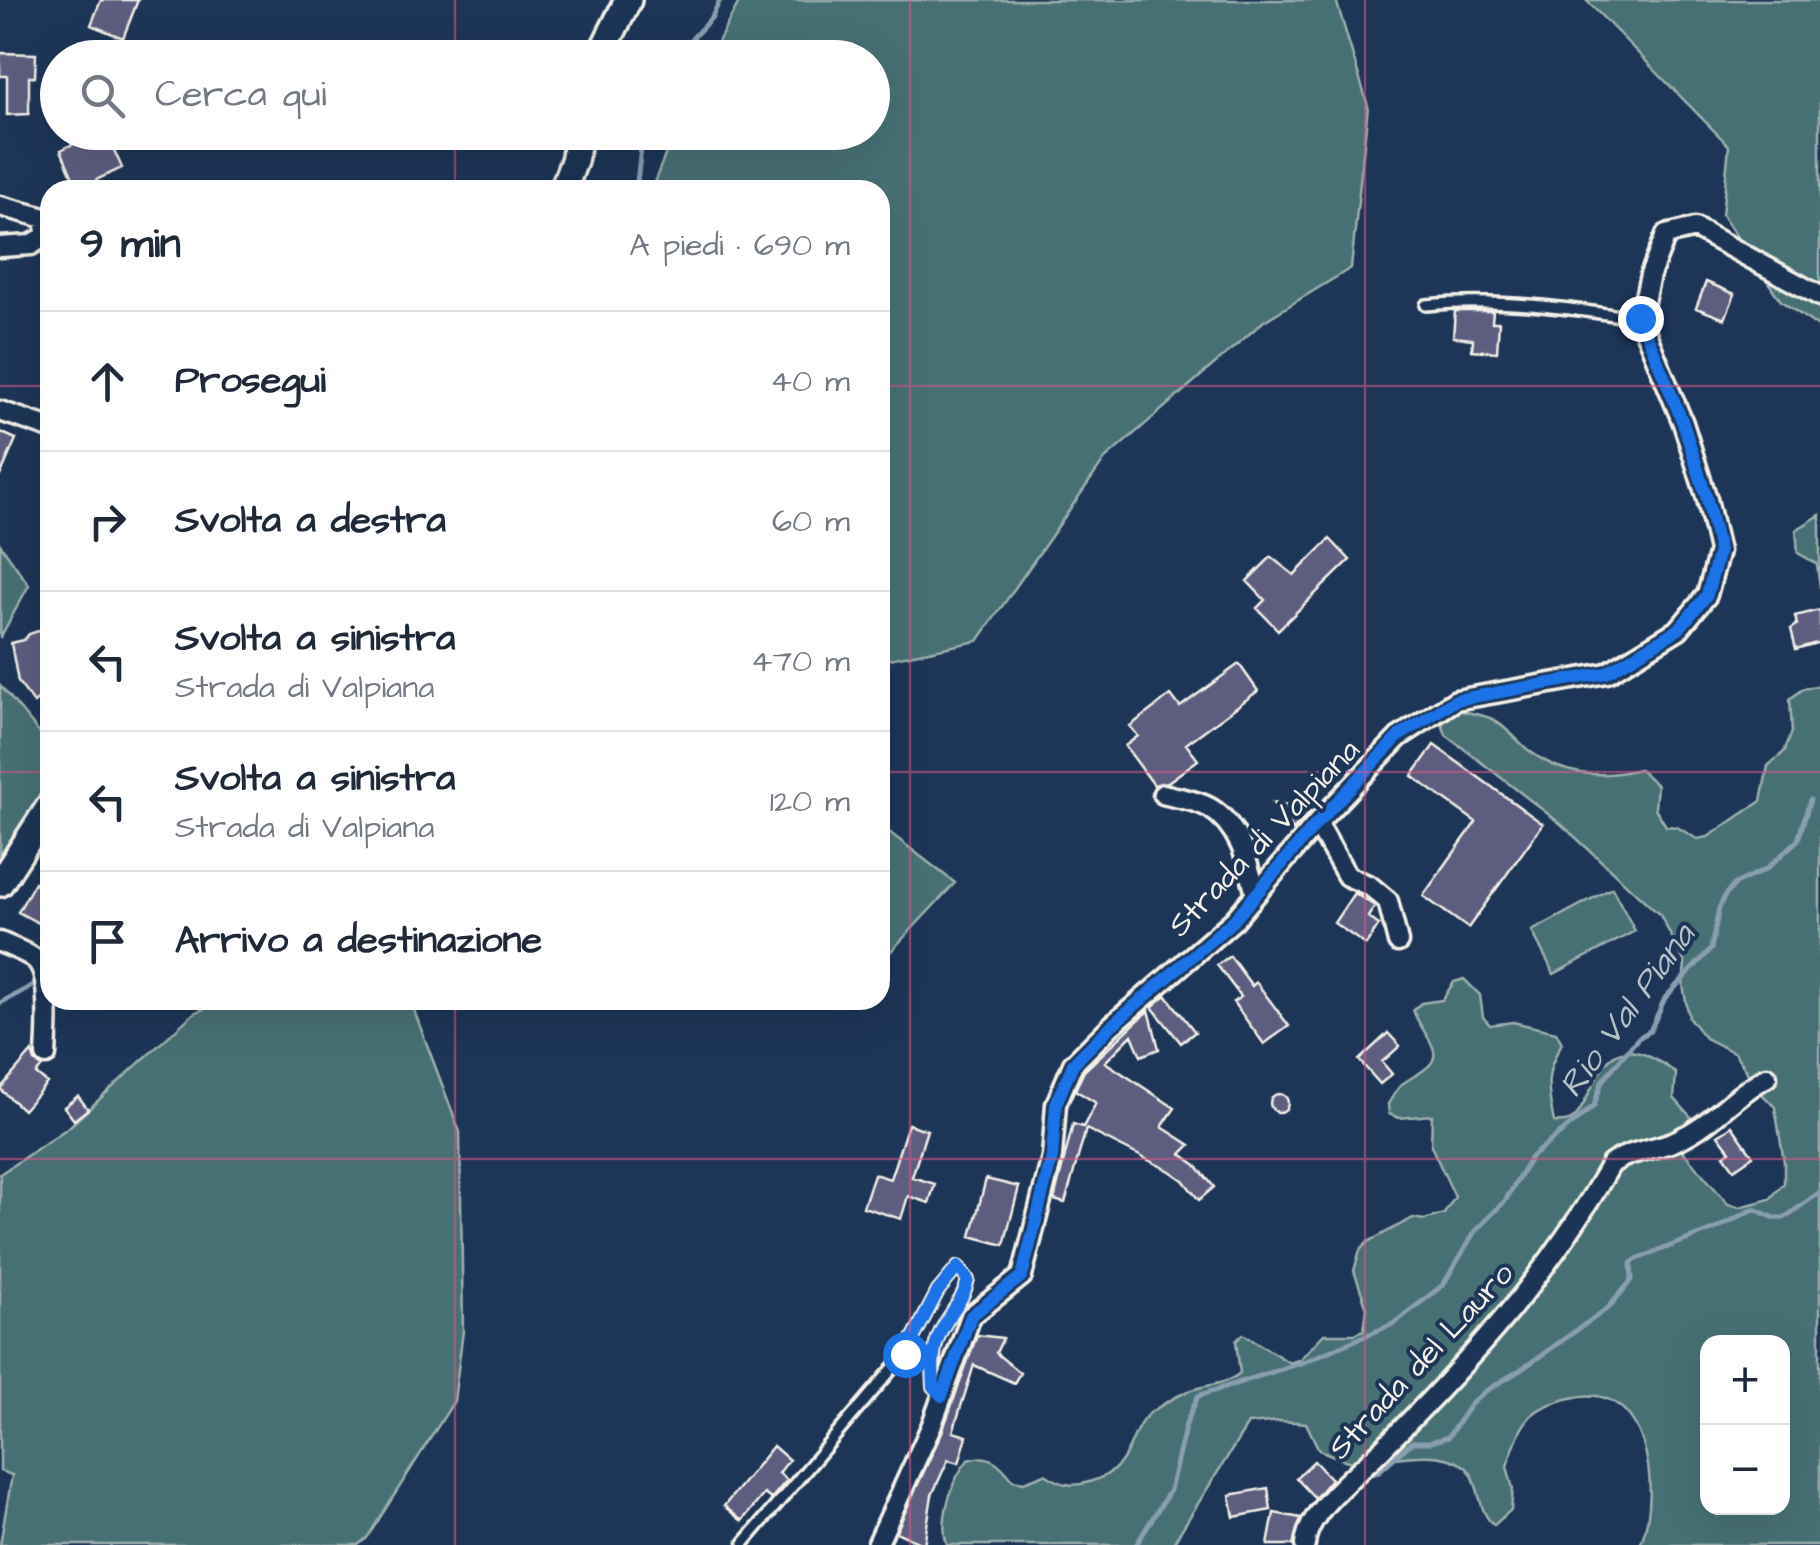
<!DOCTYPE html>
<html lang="it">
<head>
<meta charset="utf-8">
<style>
	:root { --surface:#fff; --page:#f6f6f7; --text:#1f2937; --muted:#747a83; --line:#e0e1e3 }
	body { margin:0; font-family:"Architects Daughter",sans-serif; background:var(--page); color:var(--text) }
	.controls { position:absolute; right:30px; bottom:30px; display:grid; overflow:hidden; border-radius:20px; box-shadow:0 10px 40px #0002 }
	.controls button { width:90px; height:90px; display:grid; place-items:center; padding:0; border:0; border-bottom:2px solid var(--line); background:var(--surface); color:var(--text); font:50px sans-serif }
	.stop { position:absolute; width:30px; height:30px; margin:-22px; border:8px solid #1a73e8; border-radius:50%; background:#fff }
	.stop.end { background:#1a73e8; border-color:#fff; box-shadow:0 2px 10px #0008 }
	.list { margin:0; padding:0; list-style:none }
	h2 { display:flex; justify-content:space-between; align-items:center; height:130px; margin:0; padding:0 40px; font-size:42px }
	h2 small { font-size:32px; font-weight:400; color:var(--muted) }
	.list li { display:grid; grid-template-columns:65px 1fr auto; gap:30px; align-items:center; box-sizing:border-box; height:140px; padding:0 40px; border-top:2px solid var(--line) }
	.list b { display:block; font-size:38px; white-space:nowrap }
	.list p { margin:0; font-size:32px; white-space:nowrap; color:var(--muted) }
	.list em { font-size:32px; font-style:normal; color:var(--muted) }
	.icon { flex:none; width:55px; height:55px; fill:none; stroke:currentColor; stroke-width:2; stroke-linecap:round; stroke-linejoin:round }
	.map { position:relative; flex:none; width:1820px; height:1545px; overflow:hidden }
	.search { position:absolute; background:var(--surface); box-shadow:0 10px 40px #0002; left:40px; top:40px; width:850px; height:110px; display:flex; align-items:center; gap:25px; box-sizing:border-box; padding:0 35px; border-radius:55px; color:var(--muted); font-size:38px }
	.panel { position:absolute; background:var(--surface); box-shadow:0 10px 40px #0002; left:40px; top:180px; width:850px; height:830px; border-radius:30px }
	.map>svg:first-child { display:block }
	.green { fill:#477074; stroke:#9eb0ae; stroke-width:2.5; fill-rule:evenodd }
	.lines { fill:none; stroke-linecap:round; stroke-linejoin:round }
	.stream { stroke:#899eb0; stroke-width:5 }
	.building { fill:#5d5d80; stroke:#f4f1e8; stroke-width:2.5 }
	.service-casing { stroke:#f4f1e8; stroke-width:16 }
	.minor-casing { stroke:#f4f1e8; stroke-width:25 }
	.secondary-casing { stroke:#f4f1e8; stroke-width:32 }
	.service { stroke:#1d3557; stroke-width:9 }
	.minor { stroke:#1d3557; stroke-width:18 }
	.secondary { stroke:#1d3557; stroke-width:25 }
	.route { stroke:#1a73e8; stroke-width:12 }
	.grid { fill:none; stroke:#d15985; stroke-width:2.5; stroke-opacity:0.55 }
	.labels { text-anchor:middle; stroke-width:8; stroke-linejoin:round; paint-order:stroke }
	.street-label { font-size:32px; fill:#f4f1e8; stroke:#1d3557 }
	.water-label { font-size:35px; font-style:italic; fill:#b6c1c7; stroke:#1d3557 }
</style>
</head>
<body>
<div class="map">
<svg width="1820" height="1545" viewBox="0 0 1820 1545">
	<rect width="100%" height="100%" fill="#1d3557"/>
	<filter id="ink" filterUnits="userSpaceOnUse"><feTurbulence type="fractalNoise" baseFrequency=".01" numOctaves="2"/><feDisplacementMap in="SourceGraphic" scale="20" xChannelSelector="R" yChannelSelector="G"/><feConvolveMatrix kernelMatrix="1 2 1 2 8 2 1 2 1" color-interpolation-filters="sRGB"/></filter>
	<g filter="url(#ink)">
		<path class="green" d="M740,0H1336L1368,106L1351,268L1264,321L1105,459L978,641L880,661V190H651L674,133L872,132V58L710,57Z
			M1586,0H1820V328L1781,301L1722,215L1729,146Z
			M1820,515V588L1817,564L1798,553L1796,530Z
			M0,544L29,585L0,638Z
			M0,685L50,746V783L0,857Z
			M1820,685V1545H1640C1662,1494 1650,1377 1571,1398C1558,1401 1539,1407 1530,1417C1518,1429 1513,1451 1507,1466L1513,1489L1511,1510L1494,1525C1475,1510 1482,1478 1463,1465C1433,1446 1388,1462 1355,1462C1343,1462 1330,1454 1319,1450L1306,1423L1281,1421L1248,1424L1172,1545H947C939,1521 951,1480 968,1460C990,1452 1000,1464 1013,1480L1024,1482L1045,1474C1061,1484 1070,1488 1089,1482C1140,1467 1123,1431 1154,1410C1165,1403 1178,1395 1189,1391C1206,1384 1226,1385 1240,1373L1236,1341L1243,1334L1290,1363L1300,1359L1324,1334H1355L1364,1330L1367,1308L1354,1271L1360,1250L1368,1242L1413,1218L1424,1220L1444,1214L1455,1197L1431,1146L1432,1115L1399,1118L1389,1114L1388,1104C1392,1098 1396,1090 1401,1085C1413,1074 1443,1067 1432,1045C1426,1032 1418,1024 1413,1010L1421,1003L1442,1000L1454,982L1464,979L1480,995L1483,1017L1490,1025L1513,1022L1556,1032L1562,1043C1544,1074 1547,1088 1554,1122C1562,1123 1570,1123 1576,1116C1597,1090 1600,1033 1650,1057C1660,1062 1668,1066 1676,1074L1674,1098L1691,1117L1682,1150L1728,1204L1740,1207L1770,1199L1784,1183V1162L1775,1107L1758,1090L1735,1053L1705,1038L1689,1018L1683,985L1685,963L1660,915L1561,824L1446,735L1442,724L1459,710C1468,713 1480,714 1490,718C1503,724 1516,739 1527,749C1561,776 1598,779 1639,769L1657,785L1655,808L1666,826L1677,827L1697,839L1708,837L1761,801L1768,766L1784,752L1792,732L1790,699L1803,689ZM1708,1342H1782V1508H1708Z
			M880,825L955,883L880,963Z
			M1612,888L1635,931L1554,974L1532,931Z
			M224,1000H415L412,1005L460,1132L463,1331L454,1401L367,1538L358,1545H0L12,1475L0,1471V1174L69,1127L194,1013Z"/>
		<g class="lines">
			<path class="stream" d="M674,58L712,17L720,0
				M636,190L643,132
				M0,1003L43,980
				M1364,1475L1379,1471L1412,1442H1431L1448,1437L1470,1405L1484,1392L1522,1369L1608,1308L1632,1280L1631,1263L1637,1259L1715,1229L1754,1209L1775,1218H1784L1820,1192
				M1136,1545L1170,1490L1186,1424L1198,1396L1306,1361L1393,1324L1443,1285L1475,1231L1505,1201L1531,1157L1594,1106L1602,1081L1638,1038L1650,1031L1665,998L1711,949L1719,908L1726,894L1735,884L1766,869L1798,840L1810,800"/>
		</g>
		<path class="building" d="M101,0H138L123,38L91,25Z
			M0,53L36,54L35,77H29V114L7,115V76H0Z
			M97,132H106L122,168L96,180L97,184L78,190L61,150Z
			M1706,282L1735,294L1725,319L1696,308Z
			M1455,311H1493L1492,322H1499L1497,352L1472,350L1473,339L1453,337Z
			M0,432L16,439L0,476Z
			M1330,539L1350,560L1278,630L1257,608L1265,600L1247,581L1271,557L1294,575Z
			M1820,610V642L1796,649L1791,629L1797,625L1795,616Z
			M38,631L46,633L50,642V690L34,703L18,682L11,643L24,640L29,634Z
			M1239,664L1258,691L1186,744L1198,760L1168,782L1154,785L1125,746L1138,736L1130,726L1171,695L1180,707Z
			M1434,745L1543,824L1468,928L1423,896L1476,822L1412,776Z
			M1273,803L1306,807L1310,812L1293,830Z
			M35,882L50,891V916L44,926L18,912Z
			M1354,893L1375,906L1368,917L1379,925L1366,945L1334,923Z
			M1230,956L1252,986L1256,982L1289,1026L1264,1044L1233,1002L1241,997L1217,965Z
			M1166,995L1195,1032L1181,1043L1152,1007Z
			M1149,1010L1159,1049L1141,1056L1132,1035L1105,1062L1175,1108L1162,1127L1190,1145L1181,1154L1196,1165L1214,1187L1199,1200L1183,1180L1170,1171L1086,1129L1065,1203L1054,1200L1073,1124L1083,1127L1096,1103L1075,1090L1084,1071Z
			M1388,1033L1400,1046L1382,1062L1392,1074L1380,1084L1359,1060Z
			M32,1052L35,1061L42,1067L36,1074L47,1083L23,1110L0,1089Z
			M1270 1103a9 9 0 1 1 18 0a9 9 0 1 1-18 0Z
			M78,1096L88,1109L74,1120L64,1107Z
			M908,1124L927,1130L912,1177L935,1184L929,1203L908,1196L901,1219L863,1207L874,1174L890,1179Z
			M1732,1126L1753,1156L1734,1169L1724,1155L1730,1151L1718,1135Z
			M986,1179L1019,1187L1004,1245L971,1236Z
			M977,1335L1003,1338L996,1353L1020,1373L1014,1383L974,1365L953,1432L967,1436L959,1463L948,1460L932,1495L924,1545L896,1532L942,1432Z
			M773,1446L789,1460L779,1473L787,1480L771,1499L764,1494L742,1521L724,1506Z
			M1314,1461L1331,1479L1315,1498L1296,1478Z
			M1268,1488L1271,1510L1234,1517L1230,1495Z
			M1274,1513L1301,1518L1293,1545H1268Z"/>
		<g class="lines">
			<defs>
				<path id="service" d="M1426,305C1497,298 1570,308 1640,319
					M744,1543L905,1354L938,1291L958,1267L968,1280C963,1303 946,1316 938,1338C932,1353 933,1372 934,1387L943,1396"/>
				<path id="minor" d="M0,206L45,218L46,236L31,245L0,247
					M0,411L50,428
					M1163,794C1177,798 1197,800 1210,808C1240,826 1248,864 1256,894
					M39,822L50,839
					M1317,823L1347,876L1370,886L1388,901L1398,942
					M0,942C10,947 28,952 36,960C52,976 47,1034 46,1055
					M877,1545L931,1427L971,1316L1022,1276L1052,1157L1056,1104L1073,1064L1111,1026L1234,920L1317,823L1399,737L1456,700L1607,673L1679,629L1707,595L1719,551L1707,499L1683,423L1640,319L1650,275L1666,235L1695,228L1820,296
					M1305,1545C1307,1511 1356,1475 1380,1451C1469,1362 1549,1275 1611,1164C1630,1150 1656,1150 1677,1140C1713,1124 1732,1096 1767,1077"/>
				<path id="secondary" d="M599,58L628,0
					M563,190L574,161L580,132
					M0,883L50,806"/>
			</defs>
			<use href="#service" class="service-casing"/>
			<use href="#minor" class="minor-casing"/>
			<use href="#secondary" class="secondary-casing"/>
			<use href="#service" class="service"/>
			<use href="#minor" class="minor"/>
			<use href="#secondary" class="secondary"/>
		</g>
	</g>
	<g class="lines" filter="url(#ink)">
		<path class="route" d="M905,1354L938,1291L958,1267L968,1280C963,1303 946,1316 938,1338C932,1353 933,1371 934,1387L942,1396L971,1316L1022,1276L1052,1157L1056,1104L1073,1064L1111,1026L1234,920L1317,823L1399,736L1456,700L1606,673L1679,629L1707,595L1719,551L1707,499L1683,423L1640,318"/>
	</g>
	<path class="grid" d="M455,0V58M910,0V1545M1365,0V1545M455,132V190M0,386H50M880,386H1820M0,772H50M880,772H1820M455,1000V1545M0,1159H1820"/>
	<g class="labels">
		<g class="street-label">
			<text transform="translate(1263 837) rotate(-46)" y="11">Strada di Valpiana</text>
			<text transform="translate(1420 1360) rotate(-47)" y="11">Strada del Lauro</text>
		</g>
		<g class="water-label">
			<text transform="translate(1626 1010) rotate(-54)" y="12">Rio Val Piana</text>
		</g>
	</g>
</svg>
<div class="controls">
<button>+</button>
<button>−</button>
</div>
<div class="stop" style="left:905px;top:1354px"></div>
<div class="stop end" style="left:1640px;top:318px"></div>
<div class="search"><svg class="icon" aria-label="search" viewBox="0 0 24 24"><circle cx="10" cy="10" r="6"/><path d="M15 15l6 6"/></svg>Cerca qui</div>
<section class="panel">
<h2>9 min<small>A piedi · 690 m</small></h2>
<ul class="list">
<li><svg class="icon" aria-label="ahead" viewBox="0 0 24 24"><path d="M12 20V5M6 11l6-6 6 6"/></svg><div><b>Prosegui</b></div><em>40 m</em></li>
<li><svg class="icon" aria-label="right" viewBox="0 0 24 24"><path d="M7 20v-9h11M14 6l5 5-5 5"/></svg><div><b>Svolta a destra</b></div><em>60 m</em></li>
<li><svg class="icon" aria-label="left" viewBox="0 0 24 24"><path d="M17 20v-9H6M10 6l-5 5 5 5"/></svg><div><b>Svolta a sinistra</b><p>Strada di Valpiana</p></div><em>470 m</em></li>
<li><svg class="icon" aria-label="left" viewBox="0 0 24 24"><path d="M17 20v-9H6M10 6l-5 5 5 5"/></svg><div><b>Svolta a sinistra</b><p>Strada di Valpiana</p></div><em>120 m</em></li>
<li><svg class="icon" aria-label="arrive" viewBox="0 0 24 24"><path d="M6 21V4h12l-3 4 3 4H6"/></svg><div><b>Arrivo a destinazione</b></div></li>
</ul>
</section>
</div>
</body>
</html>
